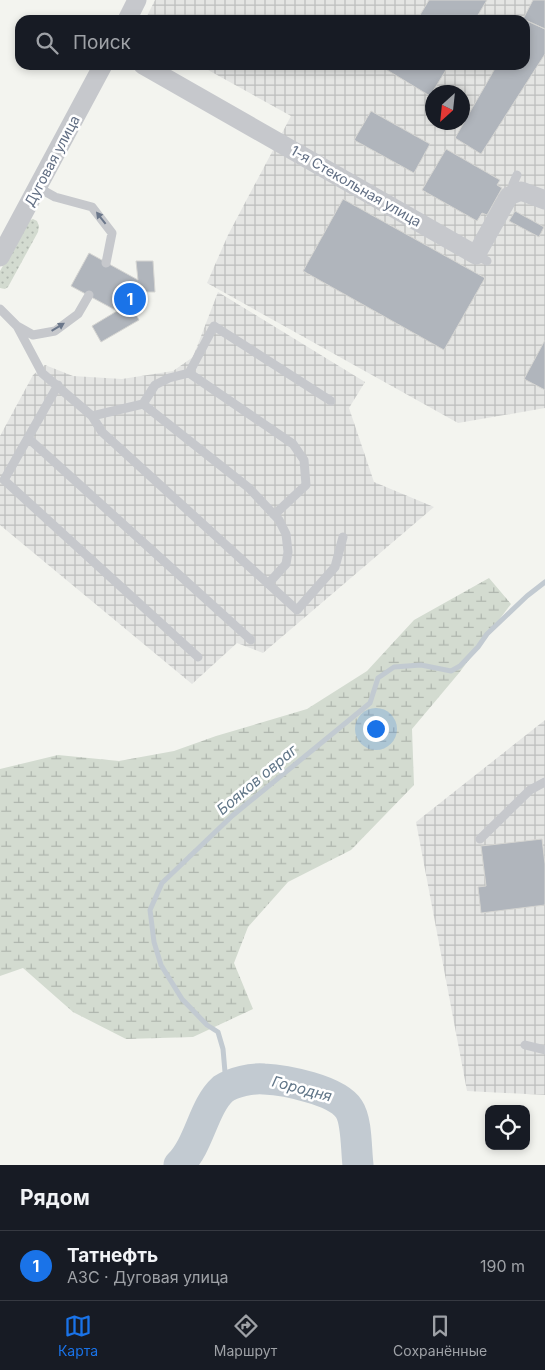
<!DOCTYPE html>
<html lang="ru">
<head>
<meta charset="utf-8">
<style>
	:root { --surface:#171b24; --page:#20242c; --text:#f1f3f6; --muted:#9ea1a6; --line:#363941; --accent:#1a73e8 }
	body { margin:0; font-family:Inter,sans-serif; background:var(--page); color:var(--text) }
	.controls { position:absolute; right:15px; bottom:15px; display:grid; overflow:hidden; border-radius:10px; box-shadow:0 2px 8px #0003 }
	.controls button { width:45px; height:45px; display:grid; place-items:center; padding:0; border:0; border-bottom:1px solid var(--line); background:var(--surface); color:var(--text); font:25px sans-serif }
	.compass { position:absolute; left:425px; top:85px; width:45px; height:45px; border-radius:50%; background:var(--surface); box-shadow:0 2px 8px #0003; rotate:207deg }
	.you { position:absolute; left:375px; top:728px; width:18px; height:18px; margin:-12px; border:4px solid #fff; border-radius:50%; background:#1a73e8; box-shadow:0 0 0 8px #1a73e833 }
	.badge { display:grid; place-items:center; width:32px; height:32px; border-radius:50%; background:var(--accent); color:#fff; font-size:16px; font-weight:700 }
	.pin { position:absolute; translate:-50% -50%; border:2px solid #fff; box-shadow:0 1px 5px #0006 }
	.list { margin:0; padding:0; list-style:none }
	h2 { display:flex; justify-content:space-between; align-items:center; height:65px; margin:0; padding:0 20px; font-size:21px }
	h2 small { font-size:16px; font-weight:400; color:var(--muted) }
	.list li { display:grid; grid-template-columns:32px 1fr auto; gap:15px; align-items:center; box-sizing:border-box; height:70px; padding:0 20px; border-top:1px solid var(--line) }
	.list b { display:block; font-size:19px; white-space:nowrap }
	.list p { margin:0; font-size:16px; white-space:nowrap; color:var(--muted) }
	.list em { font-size:16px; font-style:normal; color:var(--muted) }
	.icon { flex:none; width:28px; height:28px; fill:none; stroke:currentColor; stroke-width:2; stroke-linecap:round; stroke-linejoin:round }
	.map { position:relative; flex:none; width:545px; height:1165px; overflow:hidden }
	.search { position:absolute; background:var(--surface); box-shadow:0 2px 8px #0003; left:15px; right:15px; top:15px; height:55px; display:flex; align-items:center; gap:12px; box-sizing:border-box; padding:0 18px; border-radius:15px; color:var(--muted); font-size:19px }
	.sheet { height:135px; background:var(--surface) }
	nav { display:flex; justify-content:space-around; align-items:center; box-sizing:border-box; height:70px; border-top:1px solid var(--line); background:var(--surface); font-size:14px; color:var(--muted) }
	nav a { display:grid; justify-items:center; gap:2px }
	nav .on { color:var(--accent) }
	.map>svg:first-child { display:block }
	.industrial { fill:url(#industrial-grid); fill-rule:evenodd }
	.grass { fill:url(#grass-dots) }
	.wetland { fill:url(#wetland-marsh) }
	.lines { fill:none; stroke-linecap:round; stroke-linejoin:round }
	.stream { stroke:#c2cad1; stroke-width:5 }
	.river { stroke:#c2cad1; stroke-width:31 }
	.building { fill:#b0b5bc; stroke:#d5d5d2 }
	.lane { stroke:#c6c8cc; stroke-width:9 }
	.street { stroke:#c6c8cc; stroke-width:19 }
	.oneway { fill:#6b778a }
	.labels { text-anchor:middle; stroke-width:5; stroke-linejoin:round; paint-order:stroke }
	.street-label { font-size:14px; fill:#616e83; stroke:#fff }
	.water-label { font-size:15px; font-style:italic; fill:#617688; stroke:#fff }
</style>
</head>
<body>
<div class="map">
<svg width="545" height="1165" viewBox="0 0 545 1165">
	<defs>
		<pattern id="industrial-grid" width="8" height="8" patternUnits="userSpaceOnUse" patternTransform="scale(1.25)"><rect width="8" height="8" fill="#e4e5e3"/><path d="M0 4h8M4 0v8" fill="none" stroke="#bcbebd"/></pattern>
		<pattern id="grass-dots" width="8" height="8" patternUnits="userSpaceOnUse" patternTransform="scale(1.25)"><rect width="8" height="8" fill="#d3dbd0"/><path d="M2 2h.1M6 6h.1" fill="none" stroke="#afb6ae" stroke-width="1.8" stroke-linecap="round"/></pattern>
		<pattern id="wetland-marsh" width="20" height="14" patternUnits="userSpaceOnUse" patternTransform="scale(1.25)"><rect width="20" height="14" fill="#d3dbd0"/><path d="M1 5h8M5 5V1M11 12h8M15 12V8" fill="none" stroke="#afb6ae"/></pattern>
	</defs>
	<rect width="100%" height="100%" fill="#f3f4ef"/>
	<path class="industrial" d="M155,0H545V408L458,423L207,283L228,235L291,116L199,65H525V20H145ZM432,92H462V122H432Z
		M218,292L365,382L349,408L374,482L434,507L263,653L237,643L192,684L0,525V436L33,375L45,365L73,376L122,379L173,371L193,357Z
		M545,720V1095L467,1091L416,822Z"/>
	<path class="grass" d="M33,219L37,221L39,226L38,232L8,287L5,289L0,288V271L28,221Z"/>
	<path class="wetland" d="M489,578L511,604L459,673L412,729L414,785L351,850L288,882L248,927L234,963L253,1009L193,1037L126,1039L73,1012L23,968L0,976V769L58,755L119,761L174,751L216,736L307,709L367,671L414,620Z"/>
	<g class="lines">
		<path class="stream" d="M231,1086L225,1072L223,1049L218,1032L207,1025L182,999L161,965L154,942L150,910L162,883L232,816L370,703L378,678L394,667L421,665L451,671L460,666L478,647L487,634L527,596L545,582"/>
		<path class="river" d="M179,1165C200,1144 203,1107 223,1089C233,1082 252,1078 264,1079C285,1080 337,1090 349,1109C357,1121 356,1149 358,1165"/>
	</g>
	<path class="building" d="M429,0H487L475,20H417Z
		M533,0H545V29L523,19Z
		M523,19L545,29V54L481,154L455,138L497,65H525V20Z
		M379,65H390L387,70Z
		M390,65H449L430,96L387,70Z
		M371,111L430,144L414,173L354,140Z
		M446,149L500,180L497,185L502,188L487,215L482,213L477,221L422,190Z
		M343,199L485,278L444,350L303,271Z
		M515,211L544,227L539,237L509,221Z
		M89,253L138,280L136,261H153L155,292H141L132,307L139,320L101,342L92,326L117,311L71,286Z
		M545,340V390L524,379Z
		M542,839L545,864V905L481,913L478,887L486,886L481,846Z"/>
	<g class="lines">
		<path class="lane" d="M37,187L55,197L92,207L112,233L106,263
			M515,194L513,184L517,175
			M476,255L487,261
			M0,309L17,326L42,373L92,416L102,432L297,610L335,567L343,537
			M17,326L33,335L55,331L78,314L89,295
			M189,373L214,326L331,401
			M58,385L4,480L198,657
			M143,404L249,488L279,520L286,534L288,552L286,564L268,584
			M92,416L143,404L155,385L169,378L189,373L293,444L304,460L306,485L274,515
			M28,438L251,640
			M480,839L530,790L545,782
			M525,1045L545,1050"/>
		<path class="street" d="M127,20L137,0
			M143,65L476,255L509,196L521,191L545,200
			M0,257L103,65"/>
	</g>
	<defs><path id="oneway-solid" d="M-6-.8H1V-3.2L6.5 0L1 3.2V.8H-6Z" transform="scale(1.25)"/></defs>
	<g class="oneway">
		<use href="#oneway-solid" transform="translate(101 218) rotate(-128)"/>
		<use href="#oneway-solid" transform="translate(58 327) rotate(-31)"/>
	</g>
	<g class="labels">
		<g class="street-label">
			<text transform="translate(52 161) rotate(-62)" y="5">Дуговая улица</text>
			<text transform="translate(356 186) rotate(30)" y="5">1-я Стекольная улица</text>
		</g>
		<g class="water-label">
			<text transform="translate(257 780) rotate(-40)" y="5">Бояков овраг</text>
			<text transform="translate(302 1089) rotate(15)" y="5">Городня</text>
		</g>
	</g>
</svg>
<div class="controls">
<button><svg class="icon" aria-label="locate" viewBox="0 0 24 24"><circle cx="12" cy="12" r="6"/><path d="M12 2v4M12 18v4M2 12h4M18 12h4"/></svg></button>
</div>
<svg class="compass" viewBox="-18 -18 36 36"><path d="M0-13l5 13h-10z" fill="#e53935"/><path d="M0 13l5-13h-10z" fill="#9ea1a6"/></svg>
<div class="you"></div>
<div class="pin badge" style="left:130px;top:299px">1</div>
<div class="search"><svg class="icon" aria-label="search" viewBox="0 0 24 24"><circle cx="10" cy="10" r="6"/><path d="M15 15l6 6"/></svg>Поиск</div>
</div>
<section class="sheet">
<h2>Рядом<small></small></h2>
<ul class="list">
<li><span class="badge">1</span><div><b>Татнефть</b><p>АЗС · Дуговая улица</p></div><em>190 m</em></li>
</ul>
</section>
<nav>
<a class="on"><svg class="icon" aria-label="map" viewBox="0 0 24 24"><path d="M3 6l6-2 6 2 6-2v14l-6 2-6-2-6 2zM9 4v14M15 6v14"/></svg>Карта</a>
<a><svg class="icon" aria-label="directions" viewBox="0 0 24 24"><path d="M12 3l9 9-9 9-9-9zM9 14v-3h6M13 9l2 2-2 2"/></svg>Маршрут</a>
<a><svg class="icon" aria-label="saved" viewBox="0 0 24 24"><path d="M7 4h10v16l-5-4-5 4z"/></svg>Сохранённые</a>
</nav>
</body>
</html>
